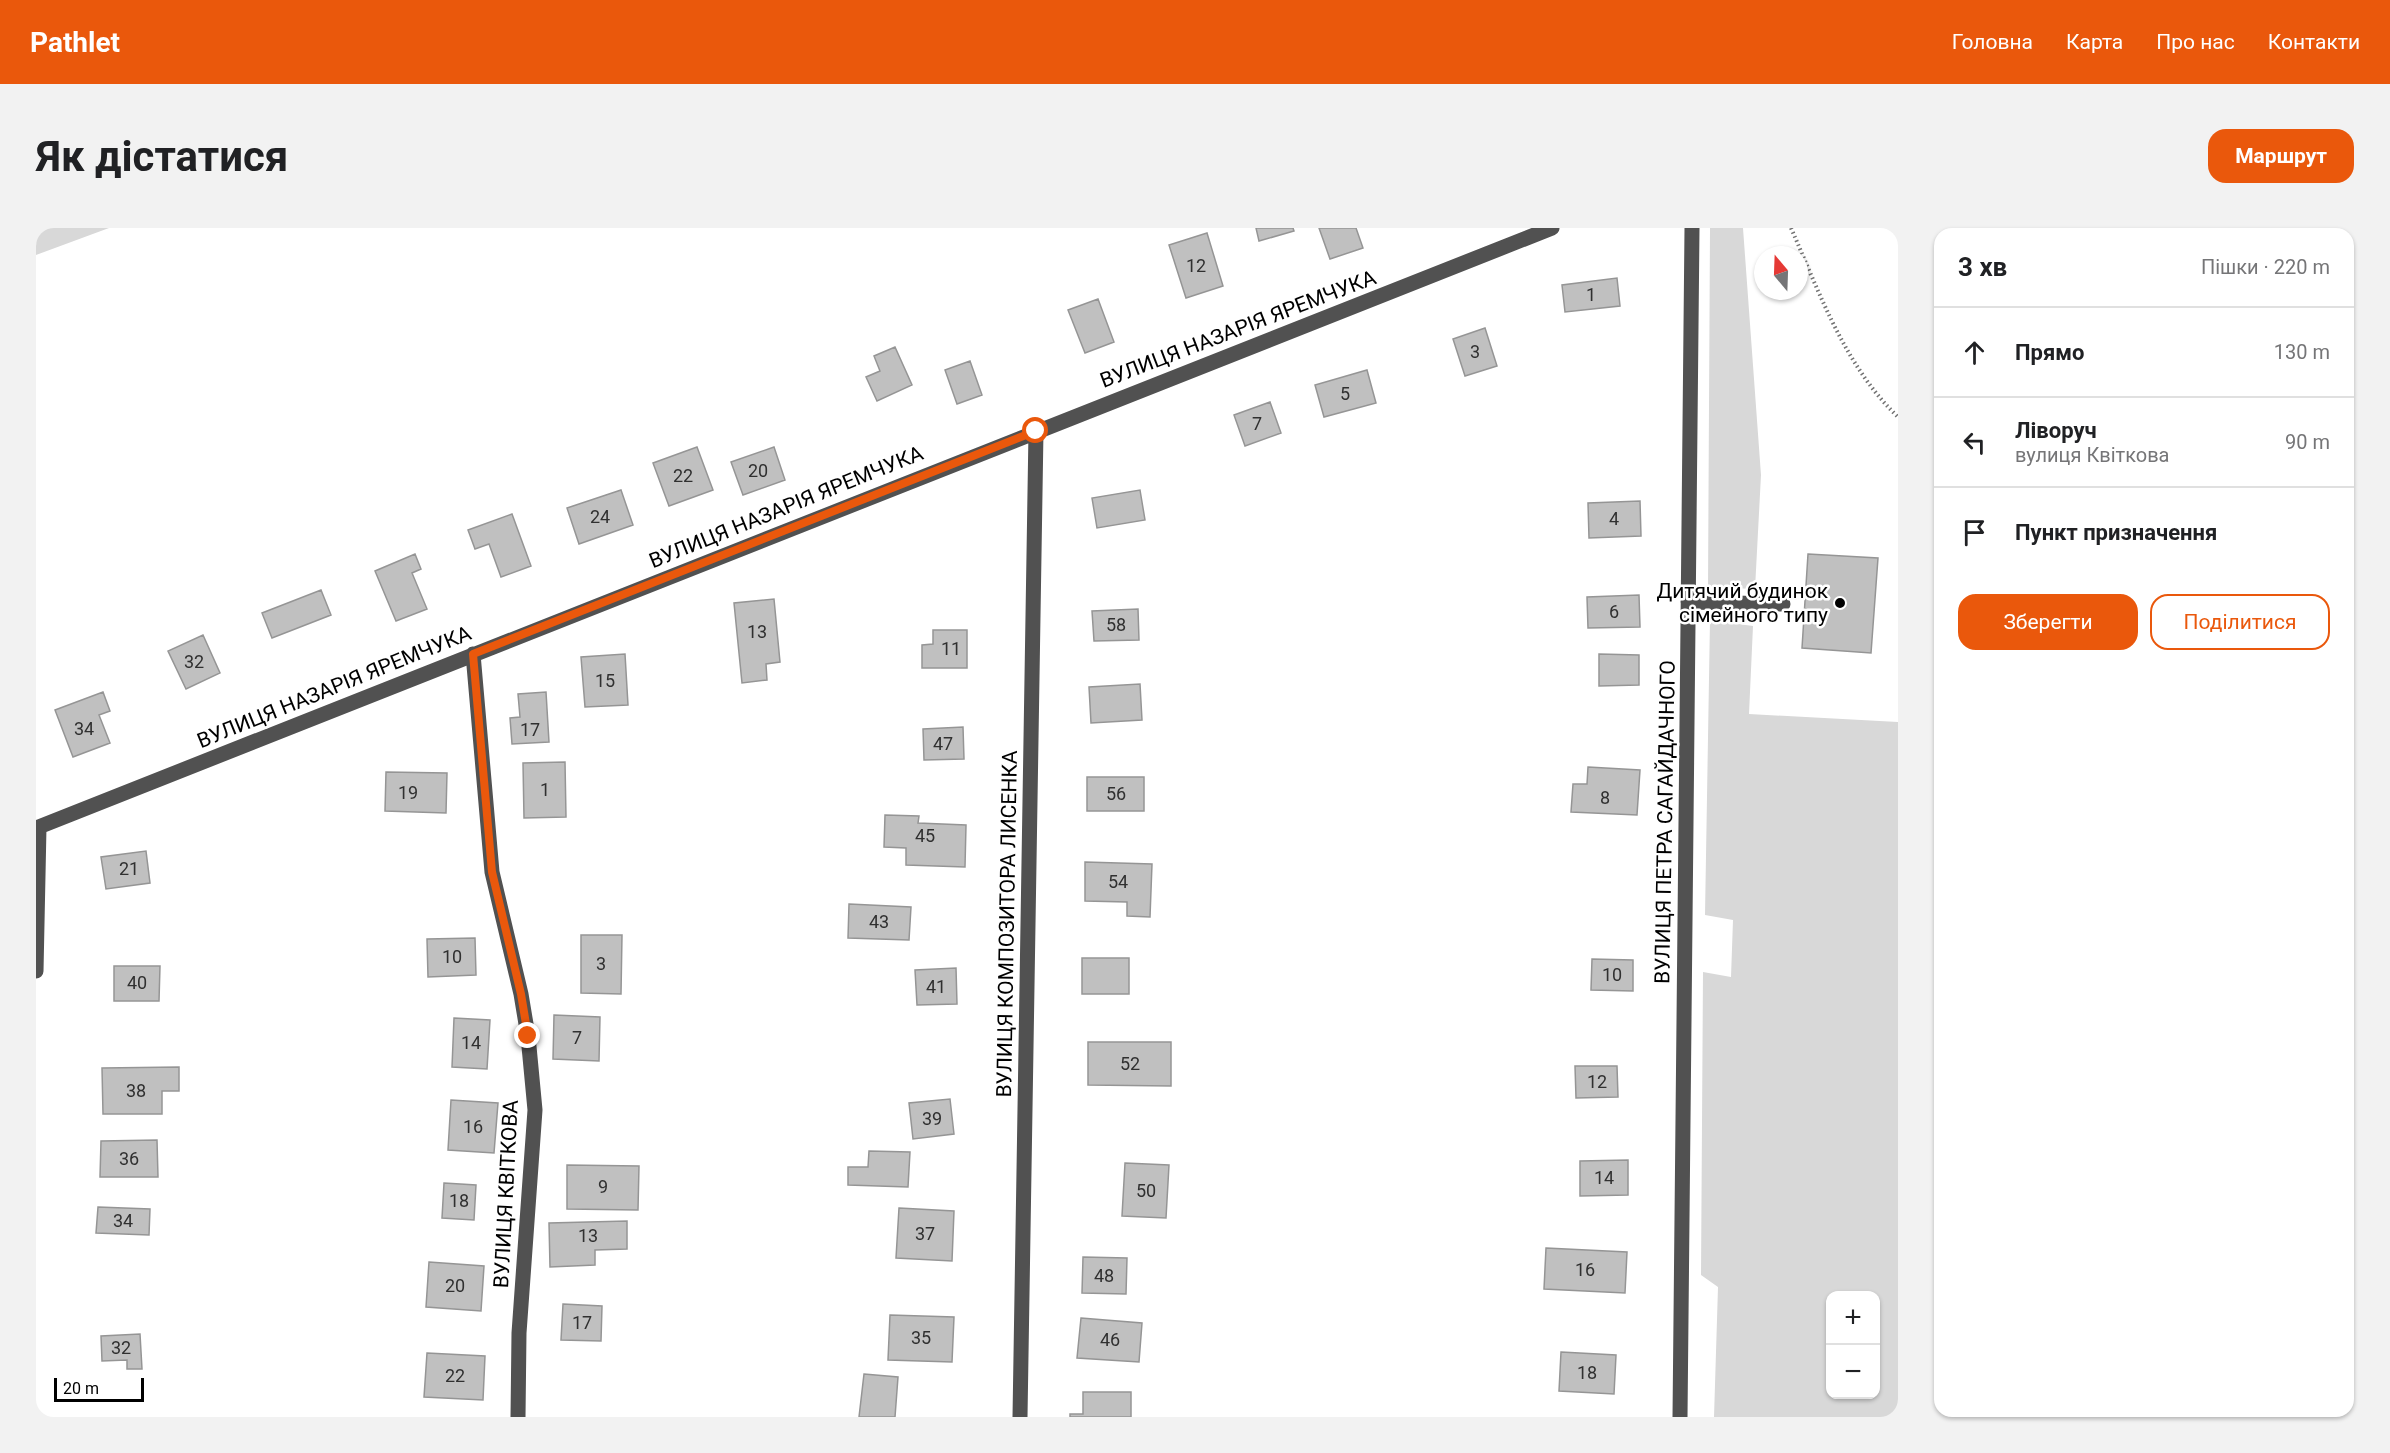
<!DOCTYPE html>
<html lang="uk">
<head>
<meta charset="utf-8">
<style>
	:root { --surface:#fff; --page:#f2f2f2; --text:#202124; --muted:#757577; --line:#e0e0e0; --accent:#ea580c }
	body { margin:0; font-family:Roboto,sans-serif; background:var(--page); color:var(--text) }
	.controls { position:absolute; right:18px; bottom:18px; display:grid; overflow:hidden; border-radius:12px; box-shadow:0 2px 4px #0004 }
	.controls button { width:54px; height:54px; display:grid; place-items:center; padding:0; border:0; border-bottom:2px solid var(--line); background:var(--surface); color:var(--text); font:30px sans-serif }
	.compass { position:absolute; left:1718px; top:18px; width:54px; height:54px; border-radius:50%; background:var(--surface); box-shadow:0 2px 4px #0004; rotate:341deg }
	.scale { position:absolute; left:18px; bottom:15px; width:90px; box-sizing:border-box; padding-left:6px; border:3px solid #000; border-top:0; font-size:16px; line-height:21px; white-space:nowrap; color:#000; -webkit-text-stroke:4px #fff; paint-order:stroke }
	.stop { position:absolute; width:18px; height:18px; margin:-14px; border:4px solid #ea580c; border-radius:50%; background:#fff }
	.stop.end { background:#ea580c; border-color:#fff; box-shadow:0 2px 6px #0008 }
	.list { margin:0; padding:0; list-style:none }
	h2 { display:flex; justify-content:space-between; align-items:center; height:78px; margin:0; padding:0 24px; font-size:26px }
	h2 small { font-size:20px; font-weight:400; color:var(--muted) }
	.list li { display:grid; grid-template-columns:39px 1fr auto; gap:18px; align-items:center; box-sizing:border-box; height:90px; padding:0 24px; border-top:2px solid var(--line) }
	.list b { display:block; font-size:22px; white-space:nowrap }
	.list p { margin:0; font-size:20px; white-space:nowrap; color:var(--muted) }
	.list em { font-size:20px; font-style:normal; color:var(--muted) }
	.actions { display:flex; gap:12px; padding:18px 24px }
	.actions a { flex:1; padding:14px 0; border:2px solid var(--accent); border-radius:18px; text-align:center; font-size:21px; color:var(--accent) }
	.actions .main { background:var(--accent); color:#fff }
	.icon { flex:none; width:33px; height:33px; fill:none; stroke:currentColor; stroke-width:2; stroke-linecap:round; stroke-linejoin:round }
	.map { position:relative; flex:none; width:1862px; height:1189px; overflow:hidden; border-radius:18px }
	header { display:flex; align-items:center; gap:36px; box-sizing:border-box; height:84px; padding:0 30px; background:var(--accent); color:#fff }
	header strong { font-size:28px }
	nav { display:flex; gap:33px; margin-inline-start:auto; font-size:21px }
	.intro { display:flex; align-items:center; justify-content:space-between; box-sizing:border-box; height:144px; padding:0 36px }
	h1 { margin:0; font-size:42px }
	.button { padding:15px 27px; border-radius:18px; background:var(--accent); color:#fff; font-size:21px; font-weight:700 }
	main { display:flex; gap:36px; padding:0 36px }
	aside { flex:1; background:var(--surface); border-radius:18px; box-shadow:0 2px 4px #0004 }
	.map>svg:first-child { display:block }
	.green { fill:#d8d8d8; fill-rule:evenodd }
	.building { fill:#c0c0c0; stroke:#959595; stroke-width:1.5 }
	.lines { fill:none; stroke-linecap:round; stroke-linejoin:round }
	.path { stroke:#737373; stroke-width:4; stroke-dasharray:1.5 3; stroke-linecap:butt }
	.minor { stroke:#515151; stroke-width:15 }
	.route { stroke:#ea580c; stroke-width:8 }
	.poi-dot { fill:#000; stroke:#fff; stroke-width:2 }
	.labels { text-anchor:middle; stroke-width:5; stroke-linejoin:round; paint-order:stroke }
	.number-label { font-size:18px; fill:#303030 }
	.street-label { font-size:21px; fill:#000; stroke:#fff }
	.poi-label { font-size:21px; fill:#000; stroke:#fff; text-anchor:end }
</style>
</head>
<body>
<header>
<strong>Pathlet</strong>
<nav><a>Головна</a><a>Карта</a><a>Про нас</a><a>Контакти</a></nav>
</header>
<div class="intro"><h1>Як дістатися</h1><a class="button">Маршрут</a></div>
<main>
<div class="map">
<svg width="1862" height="1189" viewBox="0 0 1862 1189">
	<rect width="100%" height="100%" fill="#fff"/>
	<path class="green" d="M0,0H73L0,27Z
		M1674,0H1707L1725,247L1719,361L1672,359Z
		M1674,392L1717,398L1713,486L1862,494V1189H1678L1682,1059L1665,1047L1667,744L1695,749L1697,692L1669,687ZM1794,1068H1840V1166H1794Z"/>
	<path class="building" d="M1220,0H1257L1258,3L1223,13Z
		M1283,0H1320L1327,20L1294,31Z
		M1171,5L1187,58L1150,70L1133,17Z
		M1581,50L1584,78L1529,84L1526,57Z
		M1062,71L1078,114L1049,125L1032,82Z
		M1449,100L1461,138L1429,148L1417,111Z
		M859,119L876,157L841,173L830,149L844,143L838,128Z
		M934,133L946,167L921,176L909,142Z
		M1331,142L1340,175L1288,189L1279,157Z
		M1234,174L1245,205L1209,218L1198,187Z
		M661,219L677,262L633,278L617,235Z
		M738,219L749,252L707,267L695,234Z
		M585,262L597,297L543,316L531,280Z
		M1104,262L1109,292L1061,300L1056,270Z
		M1604,273L1605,308L1553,310L1552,275Z
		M476,286L495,338L465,349L453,316L439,321L432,302Z
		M379,326L385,341L376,345L391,381L360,393L339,343Z
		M1772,326L1842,330L1835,425L1766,420Z
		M285,362L295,387L236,410L226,385Z
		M1603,367L1604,399L1552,400L1551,369Z
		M738,371L744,434L730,436L731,452L706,455L698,375Z
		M1102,381L1103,412L1058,413L1056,383Z
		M897,402H931V440H886V417L897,416Z
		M167,407L184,445L150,461L132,423Z
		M589,426L592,477L549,479L545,429Z
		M1563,426L1603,427V457L1563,458Z
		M1104,456L1106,492L1055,495L1053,459Z
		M67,464L74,483L63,487L74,515L37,529L19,482Z
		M510,464L513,514L476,516L474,490L484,489L482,466Z
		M927,499L928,531L888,532L887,501Z
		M529,534L530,589L488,590L487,535Z
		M1552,539L1604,542L1601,587L1535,584L1537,556H1551Z
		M350,544L411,545L410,585L349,583Z
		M1051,549H1108V583H1051Z
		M849,587L883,588L882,595L930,597L929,639L870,637V620L848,619Z
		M110,623L114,655L70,661L65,629Z
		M1049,634L1116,636L1114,689L1091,688V674L1049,673Z
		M813,676L875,679L873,712L812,710Z
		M545,707H586L585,766L545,765Z
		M439,710L440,747L392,749L391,711Z
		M1046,730H1093V766H1046Z
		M1556,731L1597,732V763L1555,762Z
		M78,738H124L123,773H78Z
		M920,740L921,776L881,777L879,742Z
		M518,787L564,789L563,833L517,831Z
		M418,790L454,792L451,841L416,839Z
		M1052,814H1135V858L1052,857Z
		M1539,838H1581L1582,869L1540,870Z
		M143,839V863H126V886H67L66,840Z
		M914,871L918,906L877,911L873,875Z
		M415,872L462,875L458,925L412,922Z
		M121,912L122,949H64L65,913Z
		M833,923L874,924L872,959L812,957V939H832Z
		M1592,932V967L1544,968V933Z
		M1089,935L1133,937L1130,990L1086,988Z
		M531,937L603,938L602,982L531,981Z
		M408,955L440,957L438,992L406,990Z
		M62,979L114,981L113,1007L60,1005Z
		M863,980L918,983L916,1033L860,1030Z
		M591,993V1021L559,1022V1037L514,1039L513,995Z
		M1510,1020L1591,1024L1589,1065L1508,1061Z
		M1047,1029L1091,1030L1090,1066L1046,1065Z
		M393,1034L448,1038L445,1083L390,1079Z
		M527,1076L566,1078L565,1113L525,1112Z
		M854,1087L918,1089L916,1134L852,1132Z
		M1045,1090L1106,1095L1103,1134L1041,1130Z
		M104,1106L106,1141H91V1132L66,1133L65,1108Z
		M1525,1124L1580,1127L1578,1166L1523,1163Z
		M391,1125L449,1128L447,1172L388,1169Z
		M828,1146L862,1149L859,1189H823Z
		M1047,1164H1095V1189H1034V1186H1047Z"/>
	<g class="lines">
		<path class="path" d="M1755,0C1784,66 1809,138 1862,189"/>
		<path class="minor" d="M1652,374L1747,376
			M437,426L456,644L485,766L492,808L499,882L483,1105L482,1189
			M0,600L1516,0
			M0,743L3,599
			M984,1189L1000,203
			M1644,1189L1656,0"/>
	</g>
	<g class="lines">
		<path class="route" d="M492,808L485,766L456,644L437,426L1000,203"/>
	</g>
	<circle class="poi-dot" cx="1804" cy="375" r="6"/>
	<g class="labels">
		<g class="number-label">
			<text x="1160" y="44">12</text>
			<text x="1555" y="73">1</text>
			<text x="1439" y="130">3</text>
			<text x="1309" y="172">5</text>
			<text x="1221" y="202">7</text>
			<text x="722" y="249">20</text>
			<text x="647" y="254">22</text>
			<text x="564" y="295">24</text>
			<text x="1578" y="297">4</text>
			<text x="1578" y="390">6</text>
			<text x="1080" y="403">58</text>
			<text x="721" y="410">13</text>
			<text x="915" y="427">11</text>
			<text x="158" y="440">32</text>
			<text x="569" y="459">15</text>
			<text x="48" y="507">34</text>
			<text x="494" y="508">17</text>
			<text x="907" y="522">47</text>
			<text x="509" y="568">1</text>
			<text x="372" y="571">19</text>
			<text x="1080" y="572">56</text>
			<text x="1569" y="576">8</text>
			<text x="889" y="614">45</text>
			<text x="93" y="647">21</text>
			<text x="1082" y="660">54</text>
			<text x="843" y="700">43</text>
			<text x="416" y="735">10</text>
			<text x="565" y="742">3</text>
			<text x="1576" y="753">10</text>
			<text x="101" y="761">40</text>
			<text x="900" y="765">41</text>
			<text x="541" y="816">7</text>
			<text x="435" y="821">14</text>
			<text x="1094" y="842">52</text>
			<text x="1561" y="860">12</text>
			<text x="100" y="869">38</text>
			<text x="896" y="897">39</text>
			<text x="437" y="905">16</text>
			<text x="93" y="937">36</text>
			<text x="1568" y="956">14</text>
			<text x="567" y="965">9</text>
			<text x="1110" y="969">50</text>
			<text x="423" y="979">18</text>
			<text x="87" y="999">34</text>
			<text x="889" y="1012">37</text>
			<text x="552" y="1014">13</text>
			<text x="1549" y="1048">16</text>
			<text x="1068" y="1054">48</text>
			<text x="419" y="1064">20</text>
			<text x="546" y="1101">17</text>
			<text x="885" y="1116">35</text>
			<text x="1074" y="1118">46</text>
			<text x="85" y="1126">32</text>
			<text x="1551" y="1151">18</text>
			<text x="419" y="1154">22</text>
		</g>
		<g class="street-label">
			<text transform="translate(1202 101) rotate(-21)" y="7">ВУЛИЦЯ НАЗАРІЯ ЯРЕМЧУКА</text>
			<text transform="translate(750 279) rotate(-22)" y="7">ВУЛИЦЯ НАЗАРІЯ ЯРЕМЧУКА</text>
			<text transform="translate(298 459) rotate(-22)" y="7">ВУЛИЦЯ НАЗАРІЯ ЯРЕМЧУКА</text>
			<text transform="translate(1629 594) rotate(-89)" y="7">ВУЛИЦЯ ПЕТРА САГАЙДАЧНОГО</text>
			<text transform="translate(971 696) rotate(-89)" y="7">ВУЛИЦЯ КОМПОЗИТОРА ЛИСЕНКА</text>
			<text transform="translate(470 966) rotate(-87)" y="7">ВУЛИЦЯ КВІТКОВА</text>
		</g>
		<g class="poi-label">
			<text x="1792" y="370">Дитячий будинок<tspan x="1792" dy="24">сімейного типу</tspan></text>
		</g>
	</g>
</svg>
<div class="controls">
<button>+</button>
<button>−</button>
</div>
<svg class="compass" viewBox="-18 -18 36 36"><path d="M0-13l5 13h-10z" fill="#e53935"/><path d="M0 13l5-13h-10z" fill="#757577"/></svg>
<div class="scale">20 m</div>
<div class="stop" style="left:1000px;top:203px"></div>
<div class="stop end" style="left:492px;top:808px"></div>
</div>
<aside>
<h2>3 хв<small>Пішки · 220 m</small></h2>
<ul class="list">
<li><svg class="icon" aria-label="ahead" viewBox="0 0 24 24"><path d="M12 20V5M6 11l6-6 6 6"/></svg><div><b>Прямо</b></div><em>130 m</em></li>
<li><svg class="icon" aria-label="left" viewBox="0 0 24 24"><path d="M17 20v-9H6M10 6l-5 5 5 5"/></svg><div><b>Ліворуч</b><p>вулиця Квіткова</p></div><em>90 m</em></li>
<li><svg class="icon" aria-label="arrive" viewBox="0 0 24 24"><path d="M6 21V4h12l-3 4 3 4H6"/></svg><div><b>Пункт призначення</b></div></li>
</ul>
<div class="actions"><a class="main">Зберегти</a><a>Поділитися</a></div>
</aside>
</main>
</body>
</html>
